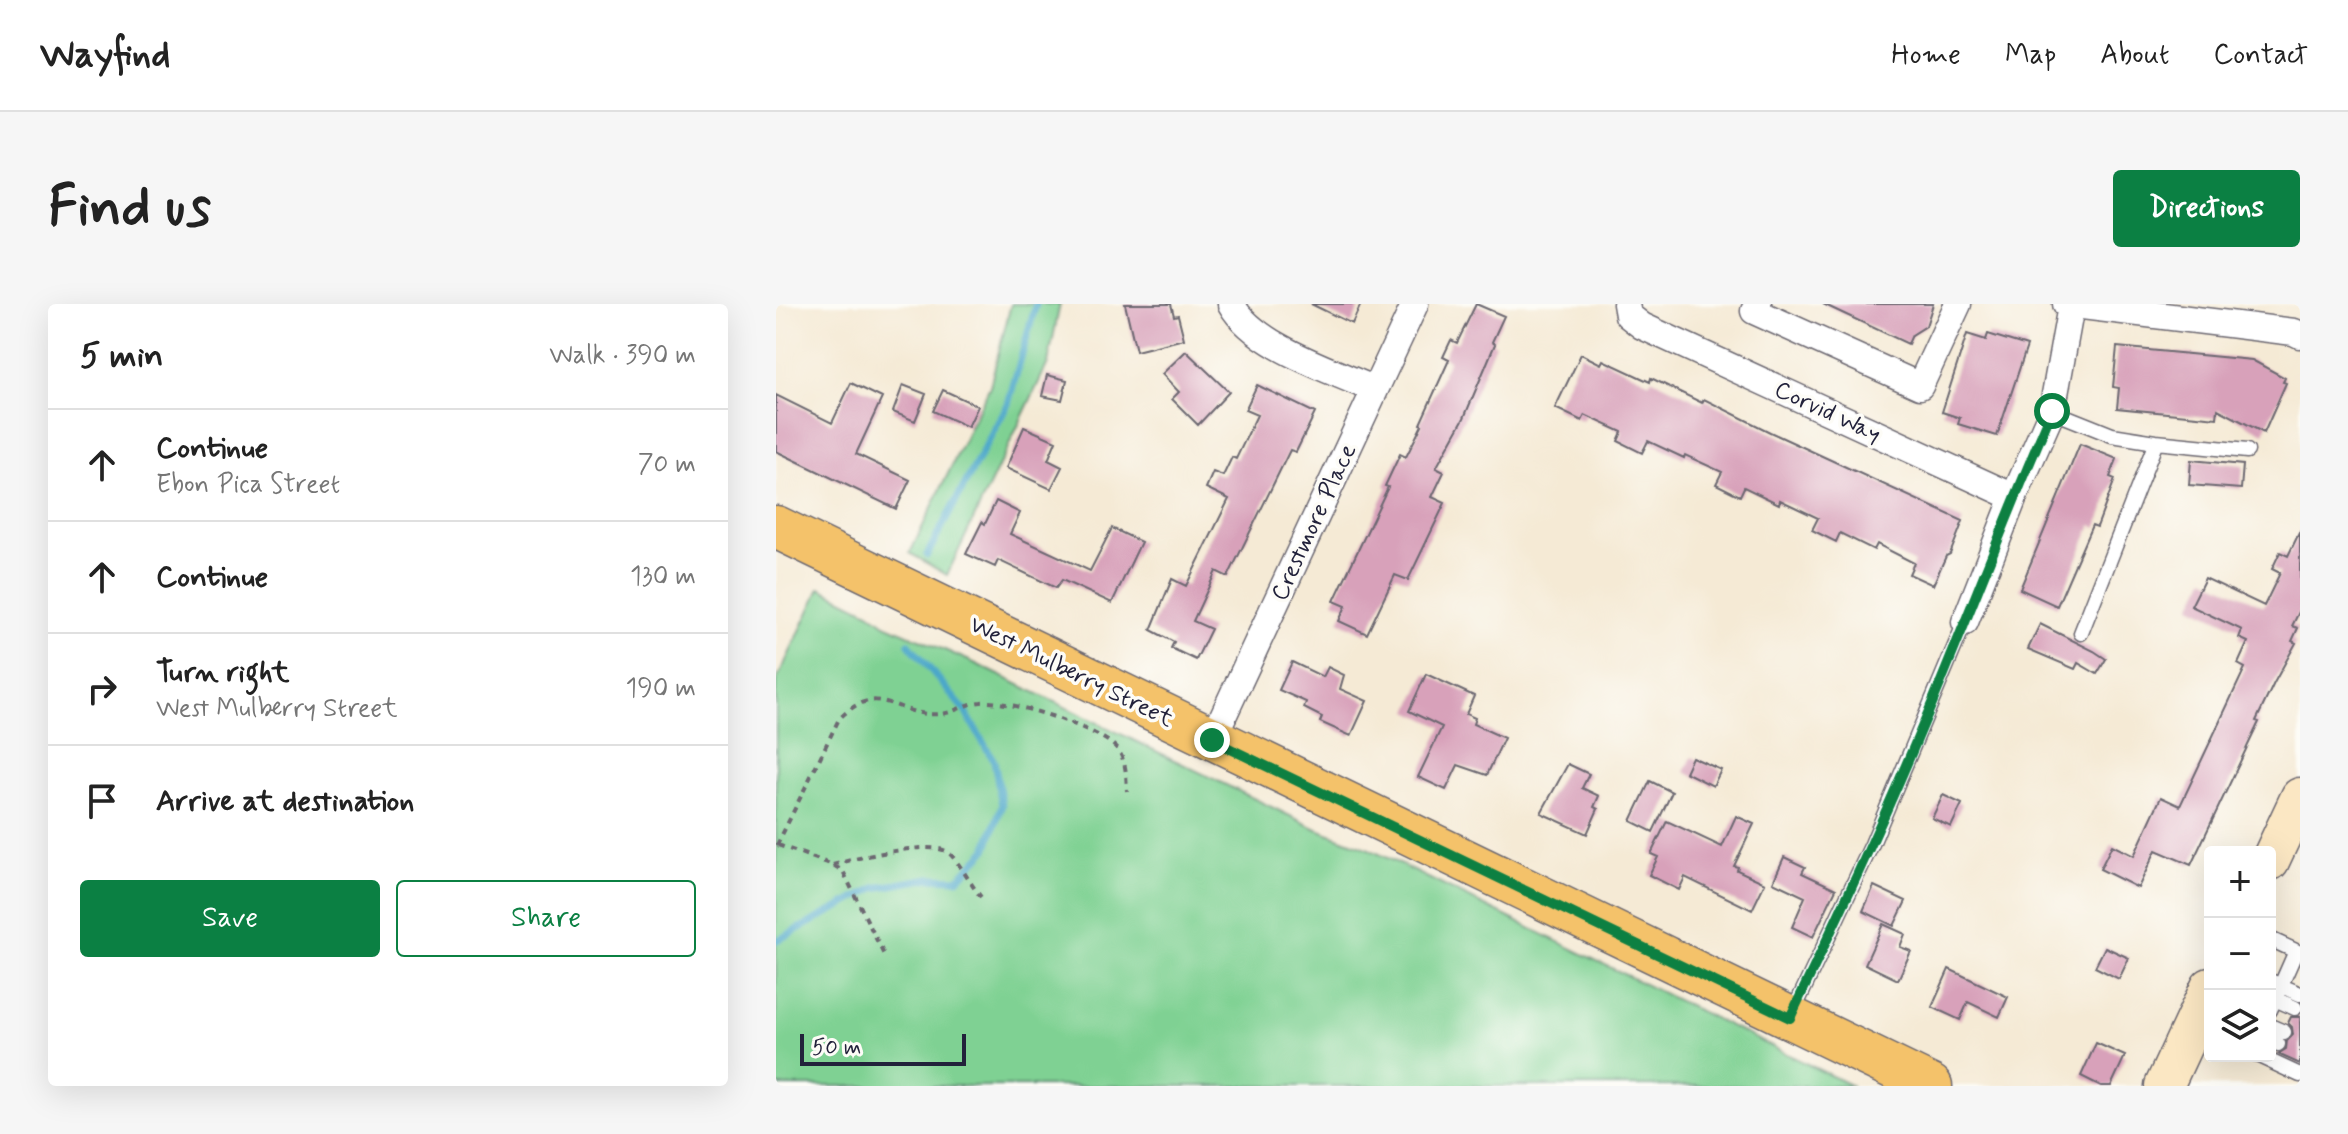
<!DOCTYPE html>
<html lang="en">
<head>
<meta charset="utf-8">
<style>
	:root { --surface:#fff; --page:#f6f6f6; --text:#222; --muted:#767676; --line:#e0e0e0; --accent:#0b8043 }
	body { margin:0; font-family:Mynerve,sans-serif; background:var(--page); color:var(--text) }
	.controls { position:absolute; right:24px; bottom:24px; display:grid; overflow:hidden; border-radius:8px; box-shadow:0 8px 32px #0002 }
	.controls button { width:72px; height:72px; display:grid; place-items:center; padding:0; border:0; border-bottom:2px solid var(--line); background:var(--surface); color:var(--text); font:40px sans-serif }
	.scale { position:absolute; left:24px; bottom:20px; width:166px; box-sizing:border-box; padding-left:8px; border:4px solid #22223b; border-top:0; font-size:22px; line-height:28px; white-space:nowrap; color:#22223b; -webkit-text-stroke:6px #fdfcf7; paint-order:stroke }
	.stop { position:absolute; width:24px; height:24px; margin:-18px; border:6px solid #0b8043; border-radius:50%; background:#fff }
	.stop.end { background:#0b8043; border-color:#fff; box-shadow:0 2px 8px #0008 }
	.list { margin:0; padding:0; list-style:none }
	h2 { display:flex; justify-content:space-between; align-items:center; height:104px; margin:0; padding:0 32px; font-size:34px }
	h2 small { font-size:26px; font-weight:400; color:var(--muted) }
	.list li { display:grid; grid-template-columns:52px 1fr auto; gap:24px; align-items:center; box-sizing:border-box; height:112px; padding:0 32px; border-top:2px solid var(--line) }
	.list b { display:block; font-size:30px; white-space:nowrap }
	.list p { margin:0; font-size:26px; white-space:nowrap; color:var(--muted) }
	.list em { font-size:26px; font-style:normal; color:var(--muted) }
	.actions { display:flex; gap:16px; padding:24px 32px }
	.actions a { flex:1; padding:18px 0; border:2px solid var(--accent); border-radius:8px; text-align:center; font-size:28px; color:var(--accent) }
	.actions .main { background:var(--accent); color:#fff }
	.icon { flex:none; width:44px; height:44px; fill:none; stroke:currentColor; stroke-width:2; stroke-linecap:round; stroke-linejoin:round }
	.map { position:relative; flex:none; width:1524px; height:782px; overflow:hidden; border-radius:8px }
	header { display:flex; align-items:center; gap:48px; box-sizing:border-box; height:112px; padding:0 40px; background:var(--surface); border-bottom:2px solid var(--line) }
	header strong { font-size:38px }
	nav { display:flex; gap:44px; margin-inline-start:auto; font-size:28px }
	.intro { display:flex; align-items:center; justify-content:space-between; box-sizing:border-box; height:192px; padding:0 48px }
	h1 { margin:0; font-size:56px }
	.button { padding:20px 36px; border-radius:8px; background:var(--accent); color:#fff; font-size:28px; font-weight:700 }
	main { display:flex; gap:48px; padding:0 48px }
	aside { flex:1; background:var(--surface); border-radius:8px; box-shadow:0 8px 32px #0002 }
	.map>svg:first-child { display:block }
	.green { fill:#7fd193; stroke:#507a67; stroke-width:2 }
	.lines { fill:none; stroke-linecap:round; stroke-linejoin:round }
	.stream { stroke:#4ba7c9; stroke-width:7 }
	.building { fill:#d8a1ba }
	.lane-casing { stroke:#6c6871; stroke-width:17 }
	.street-casing { stroke:#6c6871; stroke-width:29 }
	.secondary-casing { stroke:#6c6871; stroke-width:41 }
	.primary-casing { stroke:#6c6871; stroke-width:45 }
	.path { stroke:#6c6871; stroke-width:4; stroke-dasharray:6 6; stroke-linecap:butt }
	.lane { stroke:#fff; stroke-width:14 }
	.street { stroke:#fff; stroke-width:26 }
	.secondary { stroke:#fbe7c3; stroke-width:38 }
	.primary { stroke:#f4c26a; stroke-width:42 }
	.route { stroke:#0b8043; stroke-width:10 }
	.labels { text-anchor:middle; stroke-width:7; stroke-linejoin:round; paint-order:stroke }
	.street-label { font-size:24px; fill:#22223b; stroke:#fdfcf7 }
</style>
</head>
<body>
<header>
<strong>Wayfind</strong>
<nav><a>Home</a><a>Map</a><a>About</a><a>Contact</a></nav>
</header>
<div class="intro"><h1>Find us</h1><a class="button">Directions</a></div>
<main>
<aside>
<h2>5 min<small>Walk · 390 m</small></h2>
<ul class="list">
<li><svg class="icon" aria-label="ahead" viewBox="0 0 24 24"><path d="M12 20V5M6 11l6-6 6 6"/></svg><div><b>Continue</b><p>Ebon Pica Street</p></div><em>70 m</em></li>
<li><svg class="icon" aria-label="ahead" viewBox="0 0 24 24"><path d="M12 20V5M6 11l6-6 6 6"/></svg><div><b>Continue</b></div><em>130 m</em></li>
<li><svg class="icon" aria-label="right" viewBox="0 0 24 24"><path d="M7 20v-9h11M14 6l5 5-5 5"/></svg><div><b>Turn right</b><p>West Mulberry Street</p></div><em>190 m</em></li>
<li><svg class="icon" aria-label="arrive" viewBox="0 0 24 24"><path d="M6 21V4h12l-3 4 3 4H6"/></svg><div><b>Arrive at destination</b></div></li>
</ul>
<div class="actions"><a class="main">Save</a><a>Share</a></div>
</aside>
<div class="map">
<svg width="1524" height="782" viewBox="0 0 1524 782">
	<rect width="100%" height="100%" fill="#fdfcf7"/>
	<filter id="ink" filterUnits="userSpaceOnUse"><feTurbulence type="fractalNoise" baseFrequency=".0125" numOctaves="2"/><feDisplacementMap in="SourceGraphic" scale="16" xChannelSelector="R" yChannelSelector="G"/><feConvolveMatrix kernelMatrix="1 2 1 2 8 2 1 2 1" color-interpolation-filters="sRGB"/></filter>
	<filter id="wash" filterUnits="userSpaceOnUse"><feTurbulence type="fractalNoise" baseFrequency=".006" numOctaves="4" result="noise"/><feDisplacementMap in="SourceGraphic" scale="32" xChannelSelector="R" yChannelSelector="G"/><feGaussianBlur stdDeviation="1.8" result="paint"/><feColorMatrix in="noise" values="0 0 0 0 0 0 0 0 0 0 0 0 0 0 0 0 0 1.4 0 .05"/><feComposite in="paint" operator="in"/></filter>
	<g filter="url(#wash)">
		<rect width="100%" height="100%" fill="#f5ead5"/>
		<path class="green" d="M235,0H284L272,59L171,271L134,249L214,82Z
			M44,284L93,308L109,320L196,358L541,525L591,544L1076,782H0V378Z"/>
		<g class="lines">
			<path class="stream" d="M151,251L232,100L260,0
				M0,637L99,584L154,574L182,575L210,546L226,501L218,457L189,407L133,340"/>
		</g>
		<g id="blocks">
			<path class="building" d="M349,0H395L398,12L402,11L408,35L360,47Z
				M535,0H585L576,20Z
				M700,0L728,12L716,38L719,40L688,114L660,164L668,168L656,193L669,199L632,276L619,271L591,330L563,317L570,302L558,297L612,183L609,182L624,150L630,153L646,121L644,120L673,56L667,53L675,36L681,39Z
				M1047,0H1157L1150,22L1136,31L1132,40Z
				M1191,30L1210,36L1212,30L1251,42L1221,132L1182,120L1184,114L1166,108Z
				M1341,43L1476,56L1509,74L1507,78L1510,79L1488,129L1442,105L1441,114L1341,104L1343,84L1337,83Z
				M410,47L453,88L422,121L396,95L403,88L386,70Z
				M805,50L825,60L827,56L874,78L875,74L926,99L928,95L994,128L1187,217L1174,250L1170,252L1157,281L1133,270L1138,259L1101,240L1098,246L1064,229L1060,238L1036,226L1042,214L1004,196L1003,200L968,183L964,192L940,180L946,168L909,151L908,154L872,137L866,149L842,137L846,128L809,111L806,117L779,104Z
				M271,71L291,76L286,96L266,92Z
				M75,79L106,94L80,150L134,176L120,205L0,147V91L56,119Z
				M127,81L150,90L139,117L117,108Z
				M481,81L539,109L520,148L514,146L452,273L440,267L417,317L435,325L420,356L395,344L398,338L375,326L396,275L410,282L453,195L430,184L437,168L447,172L456,153L460,155L481,111L469,106Z
				M167,86L202,102L192,123L157,107Z
				M248,123L280,137L272,156L286,163L275,185L230,164Z
				M1304,140L1341,155L1334,173L1339,175L1321,223L1316,221L1281,302L1244,285Z
				M1415,156L1467,161L1465,185L1413,181Z
				M220,197L244,209L234,230L314,267L336,224L365,238L336,299L286,276L280,284L222,256L219,263L190,250L206,218L209,220Z
				M1524,227V306L1516,322L1522,324L1516,337L1520,339L1498,379L1480,417L1483,418L1415,561L1380,546L1362,584L1324,565L1336,541L1358,552L1385,493L1404,502L1469,364L1462,360L1472,338L1463,334L1466,326L1415,302L1429,274L1488,302L1504,269L1496,265L1504,248L1512,252Z
				M1264,320L1318,347L1330,355L1321,370L1302,359L1299,365L1252,345Z
				M516,358L547,373L552,363L568,371L564,385L591,397L575,432L544,418L546,413L528,404L530,398L503,386Z
				M650,370L698,392L690,410L699,414L697,420L728,434L711,471L682,461L670,486L642,473L666,423L633,407Z
				M916,453L945,466L937,482L909,468Z
				M792,460L813,470L806,484L823,492L818,503L822,505L811,530L765,509Z
				M874,477L896,488L877,528L855,517Z
				M1167,491L1186,500L1175,523L1156,514Z
				M960,512L978,520L958,562L962,563L961,566L989,579L976,606L909,573L903,586L873,571L882,553L875,550L891,517L946,543Z
				M1008,553L1029,563L1026,569L1060,585L1037,633L1016,623L1029,593L997,578Z
				M1098,582L1130,597L1118,622L1087,607Z
				M1107,620L1129,630L1124,643L1135,647L1122,676L1089,660Z
				M1329,643L1353,654L1343,675L1319,663Z
				M1173,665L1232,693L1223,713L1192,698L1184,716L1156,703Z
				M1515,713H1524V760L1502,750L1510,745L1511,737L1517,731L1516,723L1512,719Z
				M1320,739L1349,752L1335,782H1325L1305,772Z"/>
		</g>
	</g>
	<g filter="url(#ink)">
		<use href="#blocks" fill-opacity="0" stroke="#6c6871" stroke-width="2"/>
		<g class="lines">
			<defs>
				<path id="lane" d="M1276,107L1336,131L1380,138L1471,147
					M1305,329L1380,138
					M1494,635L1524,649
					M1494,677L1524,690
					M1499,695L1519,704
					M1494,706L1520,647
					M1016,710L1096,540L1189,318
					M1494,722L1508,728
					M1494,736L1502,740
					M1483,752L1524,771"/>
				<path id="street" d="M455,0C479,43 556,66 599,86
					M850,0L852,11L866,22L1238,193
					M982,0L978,7L1144,82L1182,0
					M1290,0L1518,28L1524,31
					M1189,318L1238,193L1276,107L1295,2
					M436,436L639,0"/>
				<path id="secondary" d="M1494,557L1524,493
					M1388,782L1434,683"/>
				<path id="primary" d="M0,223L1155,782"/>
			</defs>
			<use href="#lane" class="lane-casing"/>
			<use href="#street" class="street-casing"/>
			<use href="#secondary" class="secondary-casing"/>
			<use href="#primary" class="primary-casing"/>
			<path class="path" d="M1,541L63,415C104,374 119,414 164,410C178,409 191,399 205,398C232,395 327,425 342,446C351,459 350,473 351,487
				M2,541L57,561L67,567L109,653
				M57,561C80,554 149,537 170,547C181,553 195,582 205,593"/>
			<use href="#lane" class="lane"/>
			<use href="#street" class="street"/>
			<use href="#secondary" class="secondary"/>
			<use href="#primary" class="primary"/>
		</g>
	</g>
	<g class="lines" filter="url(#ink)">
		<path class="route" d="M436,436L1014,714C1060,617 1106,520 1147,421C1191,317 1230,211 1276,107"/>
	</g>
	<g class="labels">
		<g class="street-label">
			<text transform="translate(1052 107) rotate(25)" y="8">Corvid Way</text>
			<text transform="translate(537 218) rotate(-65)" y="8">Crestmore Place</text>
			<text transform="translate(296 367) rotate(26)" y="8">West Mulberry Street</text>
		</g>
	</g>
</svg>
<div class="controls">
<button>+</button>
<button>−</button>
<button><svg class="icon" aria-label="layers" viewBox="0 0 24 24"><path d="M12 4l9 5-9 5-9-5zM3 14l9 5 9-5"/></svg></button>
</div>
<div class="scale">50 m</div>
<div class="stop" style="left:1276px;top:107px"></div>
<div class="stop end" style="left:436px;top:436px"></div>
</div>
</main>
</body>
</html>
